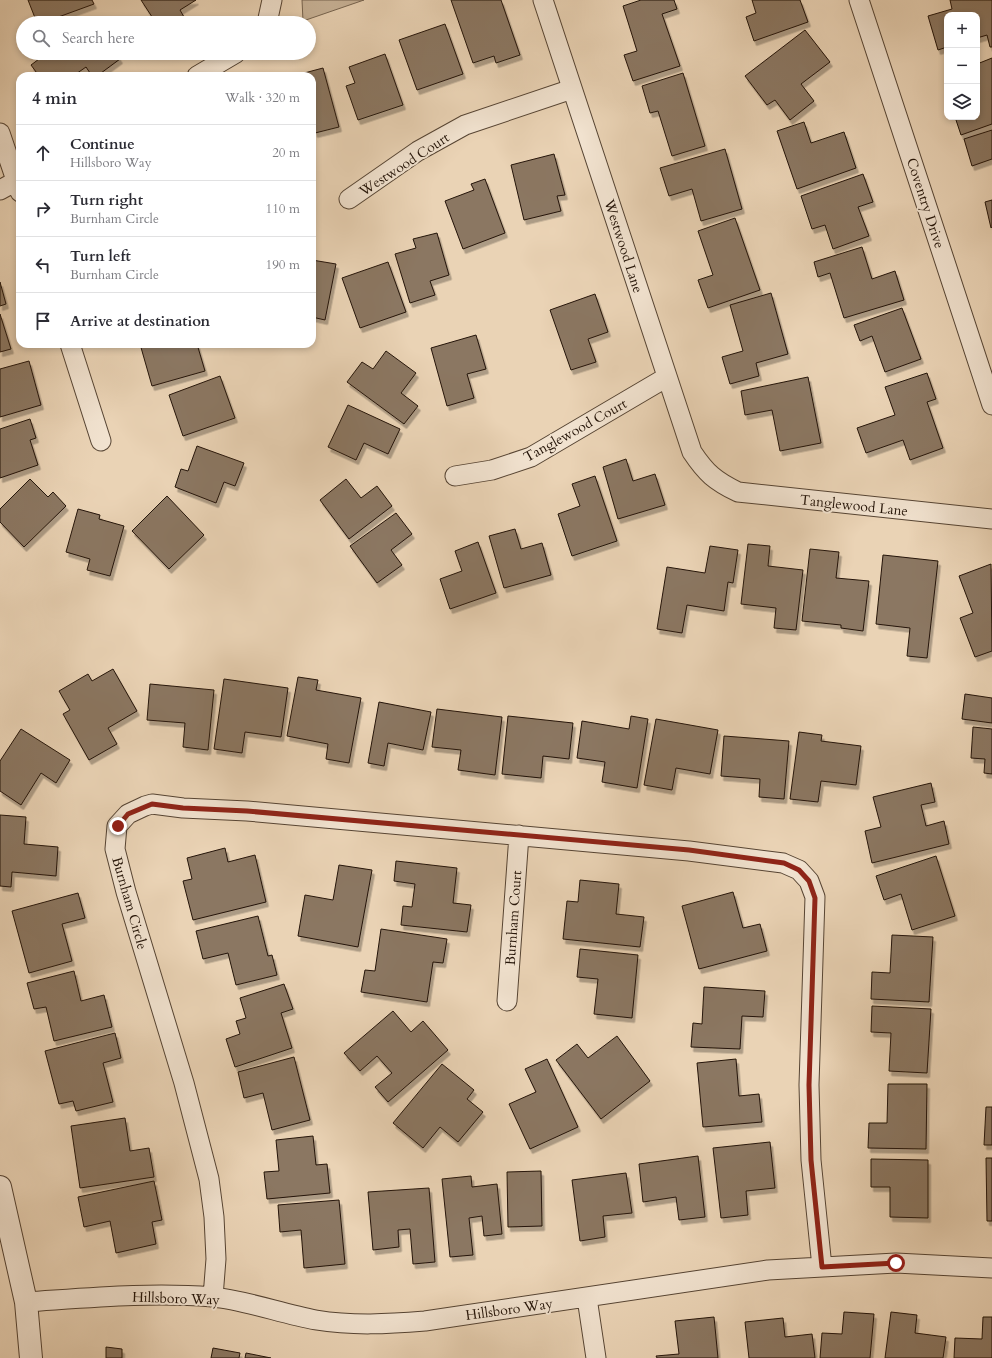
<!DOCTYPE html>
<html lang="en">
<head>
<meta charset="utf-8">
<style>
	:root { --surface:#fff; --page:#f7f7f7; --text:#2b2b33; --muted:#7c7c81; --line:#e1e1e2 }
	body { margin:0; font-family:Cardo,serif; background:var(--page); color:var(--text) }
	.controls { position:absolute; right:12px; top:12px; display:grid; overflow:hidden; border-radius:8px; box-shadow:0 2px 6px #0003 }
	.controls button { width:36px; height:36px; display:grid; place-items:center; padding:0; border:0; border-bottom:1px solid var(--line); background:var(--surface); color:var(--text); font:20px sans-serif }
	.stop { position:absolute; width:12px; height:12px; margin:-9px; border:3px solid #8f2418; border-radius:50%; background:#fff }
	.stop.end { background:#8f2418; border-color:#fff; box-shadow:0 1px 4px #0008 }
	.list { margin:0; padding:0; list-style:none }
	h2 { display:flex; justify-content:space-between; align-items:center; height:52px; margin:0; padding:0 16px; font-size:17px }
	h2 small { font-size:13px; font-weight:400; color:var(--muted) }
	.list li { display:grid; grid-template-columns:26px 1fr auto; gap:12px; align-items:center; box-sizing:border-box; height:56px; padding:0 16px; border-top:1px solid var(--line) }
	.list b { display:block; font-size:15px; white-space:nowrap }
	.list p { margin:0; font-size:13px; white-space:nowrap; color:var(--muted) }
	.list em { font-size:13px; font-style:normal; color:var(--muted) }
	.icon { flex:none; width:22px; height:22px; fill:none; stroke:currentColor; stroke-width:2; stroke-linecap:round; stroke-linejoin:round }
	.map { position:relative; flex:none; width:992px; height:1358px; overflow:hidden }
	.search { position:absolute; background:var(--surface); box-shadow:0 2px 6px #0003; left:16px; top:16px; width:300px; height:44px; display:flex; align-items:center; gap:10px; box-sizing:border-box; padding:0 14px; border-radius:22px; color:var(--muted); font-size:15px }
	.panel { position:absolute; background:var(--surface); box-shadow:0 2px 6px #0003; left:16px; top:72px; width:300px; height:276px; border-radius:12px }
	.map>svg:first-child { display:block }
	.green { fill:#c8b398; stroke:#766450 }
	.building { fill:#8b7762; stroke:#241408; filter:url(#shadow) }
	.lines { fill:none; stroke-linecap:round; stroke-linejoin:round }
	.minor-casing { stroke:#564433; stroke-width:21 }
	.tertiary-casing { stroke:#564433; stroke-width:24 }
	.minor { stroke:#f1e2cf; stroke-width:19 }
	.tertiary { stroke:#f1e2cf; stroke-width:22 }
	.route { stroke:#8f2418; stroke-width:5 }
	.labels { text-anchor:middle; stroke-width:4; stroke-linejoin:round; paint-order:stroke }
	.street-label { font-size:14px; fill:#241408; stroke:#f1e2cf }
</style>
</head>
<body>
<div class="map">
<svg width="992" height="1358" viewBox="0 0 992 1358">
	<defs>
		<filter id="shadow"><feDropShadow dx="2.5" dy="4.5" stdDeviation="0" flood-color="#0004"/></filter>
	</defs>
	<rect width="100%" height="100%" fill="#ead3b5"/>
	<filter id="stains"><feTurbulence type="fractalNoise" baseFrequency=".005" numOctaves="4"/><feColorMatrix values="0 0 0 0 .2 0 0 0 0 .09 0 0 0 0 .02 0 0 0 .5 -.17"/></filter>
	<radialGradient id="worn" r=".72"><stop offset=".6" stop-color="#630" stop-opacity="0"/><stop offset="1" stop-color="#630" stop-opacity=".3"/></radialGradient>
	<path class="green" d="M302,0H364L303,21Z"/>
	<path class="building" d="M28,0H92L94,4L42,23H37Z
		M141,0H196L180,10L184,17L175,23H156Z
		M451,0H501L520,55L496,63L494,56L473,63Z
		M641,0H674L677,9L662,14L680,66L633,81L624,55L637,51L623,6Z
		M752,0H800L808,22L754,41L746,17L756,13Z
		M950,0H992V47H990L987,35L977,38V15H947V47L938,50L928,16L952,9Z
		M445,24L463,74L417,90L399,40Z
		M805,30L830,62L801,84L814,101L790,120L775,100L767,105L745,76Z
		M47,53H116L120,59L97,76H92L86,67L73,76H39L31,65Z
		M385,54L403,105L358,120L346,86L355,83L349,67Z
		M992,58V124L961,135L955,117H977V64Z
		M323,68L339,127L315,133L312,120V76H293Z
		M683,73L705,146L672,156L658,111L650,113L642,86Z
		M804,122L811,143L844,132L856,168L797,189L777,131Z
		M992,130V159L972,166L964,139Z
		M725,149L742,209L701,221L692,189L669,196L660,168Z
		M554,154L565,195L557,196L561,211L524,220L511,165Z
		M863,174L873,202L858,207L869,236L833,249L825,225L812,229L801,196Z
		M485,179L505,233L463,249L445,201L474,190L471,184Z
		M992,200V227L991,228L985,202Z
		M735,218L760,290L708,308L698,280L713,275L698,231Z
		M437,233L449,275L430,281L435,295L410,303L395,254L416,248L413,239Z
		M862,247L872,279L895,271L904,300L844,318L830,273L818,277L814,262Z
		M312,260L336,264L325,320L312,317Z
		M388,262L406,312L360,328L342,278Z
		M0,282L6,304L0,306Z
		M771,293L788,354L756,363L759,376L730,384L722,357L743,351L730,305Z
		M595,294L608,332L588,339L596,362L571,370L550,310Z
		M902,308L921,359L885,372L872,336L860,341L854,325Z
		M0,314L11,349L0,352Z
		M476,335L486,369L467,374L474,398L447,406L431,348Z
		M140,344H197L205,371L152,386Z
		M386,351L416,373L401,393L418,406L404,424L347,382L362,362L373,369Z
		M29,361L41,405L0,417V369Z
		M927,373L936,399L927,402L943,448L910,460L903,440L866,453L857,428L895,415L885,387Z
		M220,376L235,418L183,436L169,395Z
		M808,377L821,443L780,451L772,410L745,415L741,391Z
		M348,405L400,429L388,454L364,443L356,460L328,447Z
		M30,419L36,438L30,440L38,465L0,478V429Z
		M197,446L244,463L235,486L224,482L216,503L175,487L181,469L188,471Z
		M626,459L633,481L655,474L665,505L618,519L603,467Z
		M595,476L617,541L572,556L558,514L580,506L572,484Z
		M30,479L48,497L53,492L66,506L24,547L0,522V509Z
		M346,479L361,498L377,486L392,506L349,539L320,500Z
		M167,496L204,535L169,569L132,531Z
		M78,509L100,515L99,519L124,526L110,576L87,570L90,559L66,552Z
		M396,513L412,534L391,550L402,565L377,583L350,546Z
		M515,529L521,549L542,543L551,575L504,588L489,536Z
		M478,542L496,593L450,609L440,579L462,571L455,551Z
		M748,544L770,546L768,566L803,570L796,630L774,628L776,608L741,604Z
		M710,546L738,550L733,583L728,582L724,611L687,605L682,633L657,629L667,567L705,573Z
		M810,549L839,552L836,578L869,581L863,631L841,628V625L802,621Z
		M883,555L938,561L927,658L907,656L910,628L876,624Z
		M991,564L992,651L975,657L960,618L973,613L959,576Z
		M113,669L137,711L108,728L117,744L89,760L63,714L70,710L59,691L88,674L92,681Z
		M298,677L318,680L316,690L361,698L349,763L326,759L328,744L287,736Z
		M224,679L288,688L281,737L245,732L242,753L214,749Z
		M150,684L214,690L208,750L183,747L185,723L147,720Z
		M965,694L992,698V723L962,719Z
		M379,702L431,712L423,750L388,743L384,766L368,763Z
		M437,709L502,717L495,775L458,770L461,750L432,747Z
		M508,716L573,723L569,759L543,756L541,778L502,774Z
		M631,716L648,719L637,788L602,782L605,762L577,758L582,721L629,729Z
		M656,719L718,730L710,774L676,768L672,790L644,785Z
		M973,727L992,729V774L984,773L985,759L971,758Z
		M21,729L70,760L56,783L41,773L21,805L0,791V761Z
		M799,732L822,735L821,741L861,746L856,785L821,781L818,802L790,799Z
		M724,736L789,741L784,799L759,797L760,779L721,776Z
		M931,783L935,802L921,805L926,826L944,821L949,844L872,863L865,831L881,827L873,797Z
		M0,815L26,817L24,844L58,847L56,876L12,872L11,887L0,886Z
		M225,848L228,862L255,855L266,902L193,920L183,881L192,879L187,858Z
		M936,856L955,916L912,930L901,894L884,900L876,876Z
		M396,861L457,868L453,903L471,905L467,932L401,925L403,906L412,907L415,884L394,881Z
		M339,865L372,870L358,947L298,936L305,895L333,900Z
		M580,880L619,884L616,914L644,917L640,947L563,939L567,901L578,902Z
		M733,892L743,928L760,924L767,951L699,969L682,906Z
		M78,893L85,918L62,924L72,961L29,973L12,911Z
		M258,916L268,956L272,955L277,975L236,985L228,953L203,959L196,931Z
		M381,929L447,939L443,963L433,962L427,1002L361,992L365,970L375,971Z
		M892,935L933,937L929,1002L871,999L872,972L890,973Z
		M580,949L638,955L632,1018L594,1014L598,979L577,977Z
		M74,971L81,1001L104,995L112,1027L54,1041L46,1007L34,1009L27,983Z
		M284,984L293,1009L281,1013L292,1048L235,1067L226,1039L240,1034L236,1021L246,1018L240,998Z
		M704,987L765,991L763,1017L742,1016L740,1049L691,1047L693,1023L702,1024Z
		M872,1006L931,1009L927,1073L889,1071L891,1033L871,1032Z
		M393,1011L411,1032L423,1021L448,1050L388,1102L375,1087L392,1073L377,1056L360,1071L344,1053Z
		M115,1033L121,1058L103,1063L113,1102L76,1111L73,1101L59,1104L45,1051Z
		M617,1036L650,1081L601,1119L556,1060L577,1044L588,1058Z
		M294,1057L310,1120L272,1130L263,1093L244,1098L238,1072Z
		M547,1059L578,1127L530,1149L509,1104L536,1092L525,1069Z
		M736,1059L739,1096L759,1094L762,1122L703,1127L697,1063Z
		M442,1064L474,1090L467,1099L483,1112L458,1142L440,1127L423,1148L393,1123Z
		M888,1084H927L926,1149L868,1148L869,1123H887Z
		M986,1107H992V1145H984Z
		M125,1118L130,1151L149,1148L154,1177L80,1188L71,1126Z
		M313,1136L316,1165L327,1164L330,1193L267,1199L264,1172L279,1171L276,1140Z
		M770,1142L775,1188L746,1191L748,1215L721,1218L713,1148Z
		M698,1156L705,1217L679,1220L676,1197L643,1202L639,1164Z
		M986,1158H992V1221H987Z
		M871,1159L928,1160V1218L890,1217V1187H871Z
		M541,1171L542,1226L508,1227L507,1172Z
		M626,1173L632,1213L603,1216L605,1237L580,1241L572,1180Z
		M471,1176L472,1187L497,1184L502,1234L484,1236L482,1216L469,1218L473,1255L450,1257L442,1179Z
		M154,1181L162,1220L152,1222L156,1244L116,1253L110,1221L84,1227L78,1197Z
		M429,1188L435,1262L413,1264L410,1229L398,1230L399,1247L373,1250L368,1192Z
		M339,1200L345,1264L304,1268L301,1230L280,1232L278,1205Z
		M844,1312L874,1314L870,1358H820L822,1333L842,1334Z
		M891,1312L917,1315L915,1333L946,1337L943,1358H885Z
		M714,1317L718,1358H657L656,1356L679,1354L675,1321Z
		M983,1317H992V1358H954L955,1338L982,1339Z
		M783,1318L785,1337L812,1334L815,1358H749L745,1322Z
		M106,1347L122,1349V1358H106Z
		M213,1348L240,1353L239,1358H211Z
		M246,1353L271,1358H245Z"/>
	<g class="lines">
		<defs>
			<path id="minor" d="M543,0L692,452C706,473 715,481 738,492L992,519
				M859,0L992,405
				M267,23L272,0
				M197,76L236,53
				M0,133L20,192
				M0,190L20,179
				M349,199L418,151L465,125L572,89
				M70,344L101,441
				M455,476L492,470L531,457L667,377
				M507,1001L519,835
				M213,1297L216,1259L214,1217L209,1179L184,1083L126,892L115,849L117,826L128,814L145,806L152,804L183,808L247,811L689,851L783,863L799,870L809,881L815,897L809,1085L811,1160L822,1267
				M587,1298L596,1358
				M26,1302C88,1298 150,1292 212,1297C246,1300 282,1314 316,1320C353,1326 388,1324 425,1321L768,1270L896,1263L992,1268"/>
			<path id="tertiary" d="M0,1187L26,1302L31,1358"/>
		</defs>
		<use href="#minor" class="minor-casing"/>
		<use href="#tertiary" class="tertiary-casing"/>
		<use href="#minor" class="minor"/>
		<use href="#tertiary" class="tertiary"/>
	</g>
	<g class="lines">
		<path class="route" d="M118,826L128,814L152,804L183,808L247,811L689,850L784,863L799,870L809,881L815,898L809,1085L811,1160L822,1267L896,1263"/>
	</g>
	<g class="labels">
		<g class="street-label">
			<text transform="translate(404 164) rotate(-33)" y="5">Westwood Court</text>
			<text transform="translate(926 203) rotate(72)" y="5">Coventry Drive</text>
			<text transform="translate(624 246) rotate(72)" y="5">Westwood Lane</text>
			<text transform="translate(575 430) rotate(-29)" y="5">Tanglewood Court</text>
			<text transform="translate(854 505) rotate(6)" y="5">Tanglewood Lane</text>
			<text transform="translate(130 903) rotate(74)" y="5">Burnham Circle</text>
			<text transform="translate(513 918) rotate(-86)" y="5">Burnham Court</text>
			<text transform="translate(176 1298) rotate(2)" y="5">Hillsboro Way</text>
			<text transform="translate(509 1309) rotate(-8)" y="5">Hillsboro Way</text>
		</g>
	</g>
	<rect width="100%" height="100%" filter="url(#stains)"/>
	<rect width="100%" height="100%" fill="url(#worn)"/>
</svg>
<div class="controls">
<button>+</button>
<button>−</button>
<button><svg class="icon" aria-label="layers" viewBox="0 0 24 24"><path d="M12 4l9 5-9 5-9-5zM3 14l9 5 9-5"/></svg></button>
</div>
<div class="stop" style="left:896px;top:1263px"></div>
<div class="stop end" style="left:118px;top:826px"></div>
<div class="search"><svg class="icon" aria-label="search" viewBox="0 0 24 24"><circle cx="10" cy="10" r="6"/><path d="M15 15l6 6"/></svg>Search here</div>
<section class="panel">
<h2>4 min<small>Walk · 320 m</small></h2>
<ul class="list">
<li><svg class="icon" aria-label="ahead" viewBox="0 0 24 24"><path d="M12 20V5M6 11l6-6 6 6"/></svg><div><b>Continue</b><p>Hillsboro Way</p></div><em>20 m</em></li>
<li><svg class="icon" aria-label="right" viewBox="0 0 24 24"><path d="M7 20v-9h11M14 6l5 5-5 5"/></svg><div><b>Turn right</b><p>Burnham Circle</p></div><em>110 m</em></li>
<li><svg class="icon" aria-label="left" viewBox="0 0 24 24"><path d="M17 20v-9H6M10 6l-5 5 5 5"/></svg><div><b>Turn left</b><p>Burnham Circle</p></div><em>190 m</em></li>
<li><svg class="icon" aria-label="arrive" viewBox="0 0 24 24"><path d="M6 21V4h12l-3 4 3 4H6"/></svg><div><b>Arrive at destination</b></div></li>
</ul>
</section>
</div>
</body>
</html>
